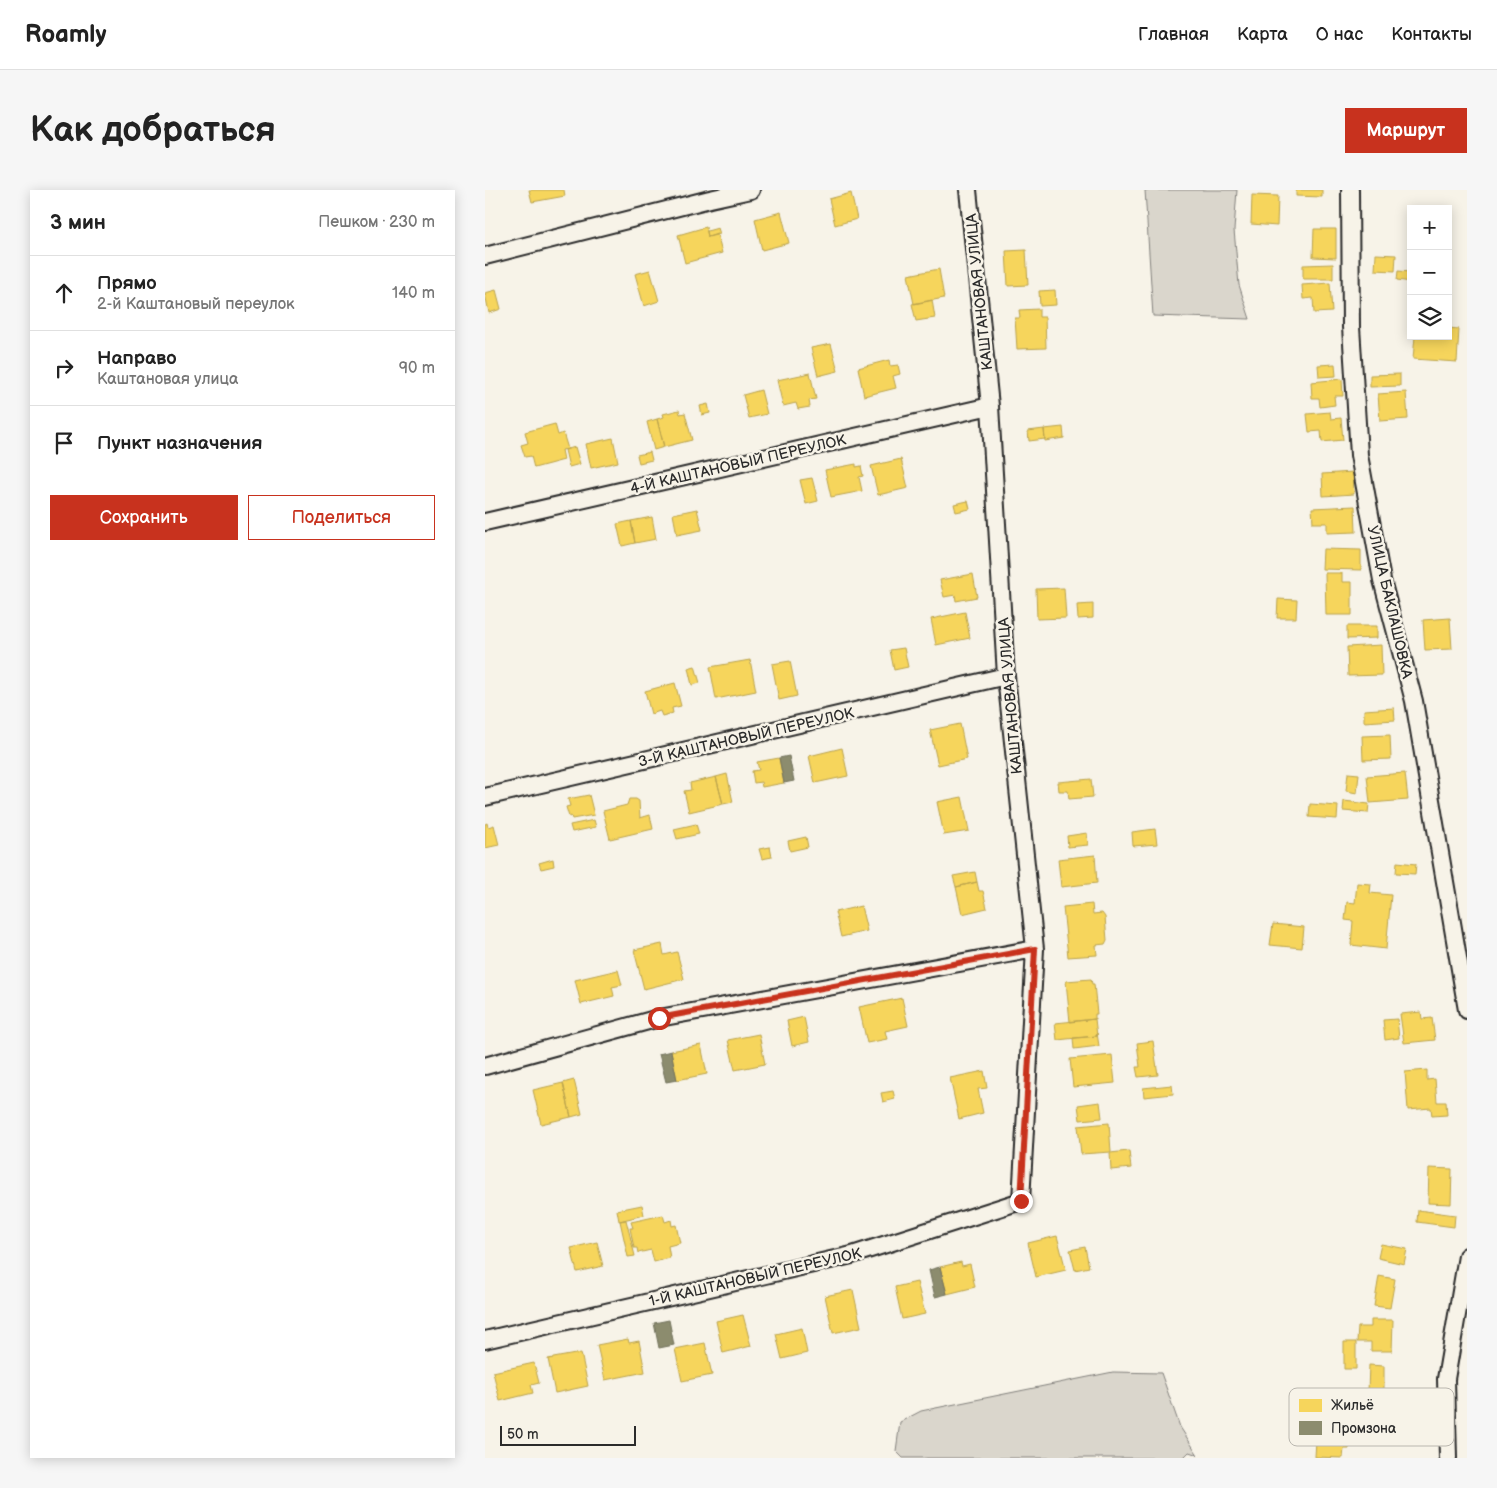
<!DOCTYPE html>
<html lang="ru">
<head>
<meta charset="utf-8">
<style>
	:root { --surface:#fff; --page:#f6f6f6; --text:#222; --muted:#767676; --line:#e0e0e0; --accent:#c8321e }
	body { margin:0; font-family:"Balsamiq Sans",sans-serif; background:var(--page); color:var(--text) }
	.controls { position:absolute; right:15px; top:15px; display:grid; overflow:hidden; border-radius:0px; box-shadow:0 2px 12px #0003 }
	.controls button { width:45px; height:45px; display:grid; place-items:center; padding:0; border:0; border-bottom:1px solid var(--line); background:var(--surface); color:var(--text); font:25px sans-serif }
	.scale { position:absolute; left:15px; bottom:12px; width:136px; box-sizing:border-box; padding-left:5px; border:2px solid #2b2b2b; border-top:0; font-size:14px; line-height:18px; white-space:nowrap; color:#2b2b2b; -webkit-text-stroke:4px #f7f3e8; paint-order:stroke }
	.stop { position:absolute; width:15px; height:15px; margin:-11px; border:4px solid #c8321e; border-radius:50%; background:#fff }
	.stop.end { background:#c8321e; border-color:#fff; box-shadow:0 1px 5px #0008 }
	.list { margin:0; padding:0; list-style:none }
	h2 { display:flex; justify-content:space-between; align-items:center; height:65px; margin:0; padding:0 20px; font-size:21px }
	h2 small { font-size:16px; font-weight:400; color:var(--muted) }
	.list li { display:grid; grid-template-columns:32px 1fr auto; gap:15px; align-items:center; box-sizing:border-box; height:75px; padding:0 20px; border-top:1px solid var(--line) }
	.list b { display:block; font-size:19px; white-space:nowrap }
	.list p { margin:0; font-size:16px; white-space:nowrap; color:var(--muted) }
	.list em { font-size:16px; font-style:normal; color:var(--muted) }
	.actions { display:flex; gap:10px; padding:15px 20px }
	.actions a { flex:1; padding:11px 0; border:1px solid var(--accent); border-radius:0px; text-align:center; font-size:18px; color:var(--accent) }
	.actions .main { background:var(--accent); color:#fff }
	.icon { flex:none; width:28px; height:28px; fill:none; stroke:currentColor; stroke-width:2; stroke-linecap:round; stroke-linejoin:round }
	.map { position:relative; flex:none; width:982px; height:1268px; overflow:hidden; border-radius:0px }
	header { display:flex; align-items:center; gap:30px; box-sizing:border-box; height:70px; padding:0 25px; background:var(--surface); border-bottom:1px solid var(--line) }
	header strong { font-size:24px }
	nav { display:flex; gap:28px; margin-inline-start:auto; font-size:18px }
	.intro { display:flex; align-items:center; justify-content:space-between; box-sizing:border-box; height:120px; padding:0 30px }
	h1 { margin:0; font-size:35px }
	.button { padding:12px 22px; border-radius:0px; background:var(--accent); color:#fff; font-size:18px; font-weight:700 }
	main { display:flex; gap:30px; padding:0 30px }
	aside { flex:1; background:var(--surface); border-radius:0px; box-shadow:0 2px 12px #0003 }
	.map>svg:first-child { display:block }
	.green { fill:#dad6cc; stroke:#82807c }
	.homes { fill:#f6d55c; stroke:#b9a24d }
	.industry { fill:#8c8c6e; stroke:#6f6f5a }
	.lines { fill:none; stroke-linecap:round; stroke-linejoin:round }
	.minor-casing { stroke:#2b2b2b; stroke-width:20 }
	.minor { stroke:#f7f3e8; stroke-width:16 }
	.route { stroke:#c8321e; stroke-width:6 }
	.labels { text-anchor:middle; stroke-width:5; stroke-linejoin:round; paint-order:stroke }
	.street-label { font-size:15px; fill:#2b2b2b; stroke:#f7f3e8 }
	.key { fill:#f7f3e8; stroke:#bab7af; stroke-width:1 }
	.key-label { font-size:14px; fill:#2b2b2b }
</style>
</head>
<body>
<header>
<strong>Roamly</strong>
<nav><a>Главная</a><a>Карта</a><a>О нас</a><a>Контакты</a></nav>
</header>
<div class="intro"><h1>Как добраться</h1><a class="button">Маршрут</a></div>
<main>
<aside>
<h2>3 мин<small>Пешком · 230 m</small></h2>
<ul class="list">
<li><svg class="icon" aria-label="ahead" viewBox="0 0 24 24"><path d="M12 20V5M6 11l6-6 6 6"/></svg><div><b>Прямо</b><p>2-й Каштановый переулок</p></div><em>140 m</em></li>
<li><svg class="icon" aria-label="right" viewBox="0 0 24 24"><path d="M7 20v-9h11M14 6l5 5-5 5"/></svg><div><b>Направо</b><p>Каштановая улица</p></div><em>90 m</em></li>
<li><svg class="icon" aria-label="arrive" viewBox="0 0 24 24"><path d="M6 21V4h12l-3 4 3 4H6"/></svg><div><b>Пункт назначения</b></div></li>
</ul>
<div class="actions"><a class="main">Сохранить</a><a>Поделиться</a></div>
</aside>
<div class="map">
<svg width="982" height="1268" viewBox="0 0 982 1268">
	<rect width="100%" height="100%" fill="#f7f3e8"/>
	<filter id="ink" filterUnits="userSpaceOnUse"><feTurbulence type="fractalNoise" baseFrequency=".02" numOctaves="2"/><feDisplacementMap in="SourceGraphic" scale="10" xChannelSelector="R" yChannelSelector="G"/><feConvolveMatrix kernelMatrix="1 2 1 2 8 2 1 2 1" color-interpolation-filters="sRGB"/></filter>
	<g filter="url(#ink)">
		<path class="green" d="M660,0H752L749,40L754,95L765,129L668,126Z
			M628,1182L676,1183L695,1237L713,1265L704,1262L698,1268H418L411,1261L415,1232L436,1221Z"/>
		<path class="homes" d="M44,0H79L80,6L47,12Z
			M811,0H837V7L811,6Z
			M366,3L372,29L350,35L344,9Z
			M767,5L793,6L792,36L766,34Z
			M296,22L304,53L277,60L270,29Z
			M221,37L223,47L232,44L237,63L200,73L193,45Z
			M233,38L235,44L223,47L222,41Z
			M829,39H851V68L828,67Z
			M541,60L543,95L523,96L521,61Z
			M891,64L911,65L910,81L890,80Z
			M848,74V89H818V75Z
			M454,79L459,108L429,114L423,85Z
			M165,80L174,111L159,116L150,84Z
			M913,81L926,82V92L912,90Z
			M845,93L847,122L829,123L828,108L818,109L817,95Z
			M11,100L16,119L4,123L0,103Z
			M570,100L571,115L555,116L554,101Z
			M447,110L450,128L431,131L427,114Z
			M554,119V127H560L561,158L532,159L530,128H535L534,120Z
			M963,138L974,139L972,172L928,169L930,146H963Z
			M346,154L353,181L333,186L326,158Z
			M404,170L405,176L413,175L415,184L408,186L411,198L379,206L373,178Z
			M850,174L851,186L834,187L833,175Z
			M325,183L331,209L324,210L325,217L313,219L311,213L298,216L292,190Z
			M915,184V196L885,197V185Z
			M857,189L858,206H849L850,215L835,217L834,208H827L826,192Z
			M276,200L282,224L264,228L258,205Z
			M921,202L923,229L895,231L893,204Z
			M223,214L225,223L217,225L215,216Z
			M194,220L195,224L200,223L207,250L179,257L172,229L179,227L178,224Z
			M845,222L846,229L856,228L858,250L837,252L836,241L824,242L822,224Z
			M172,229L179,257L169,260L162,232Z
			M70,234L73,245L78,243L83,259L77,260L79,270L49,278L46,266L40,267L36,255L43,253L40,242Z
			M578,237L579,248L560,251L559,239Z
			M559,239L560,249L544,251L543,241Z
			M128,248L133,272L106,278L101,254Z
			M90,257L95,274L84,277L80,260Z
			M165,262L167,270L154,273L152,265Z
			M416,269L423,298L393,305L386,276Z
			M371,274V277L376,276L378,286L374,287L377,301L346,307L340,280Z
			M868,282L869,304L838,306L837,284Z
			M327,288L333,311L321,314L315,290Z
			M483,311L485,319L471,322L469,314Z
			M870,316L871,342L842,343V333H828L827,318Z
			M212,319L217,340L192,345L188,324Z
			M167,327L171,349L150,353L146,331Z
			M146,331L150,353L137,356L132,334Z
			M838,359L876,360V380L837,379Z
			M840,383H857V392H867V425H841Z
			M488,384L492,407L471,411L470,405L459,407L455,390Z
			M579,398L581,428L552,429L551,399Z
			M793,409L812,410L811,428H792Z
			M608,414V428L593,429L592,415Z
			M480,422L485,448L451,455L446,429Z
			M965,428L967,459L940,460L938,430Z
			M862,436H892V448L862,449Z
			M896,455L897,485L863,486L862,457Z
			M419,458L423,477L409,480L405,460Z
			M265,470L271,501L231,509L225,477Z
			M305,471L312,506L294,510L287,474Z
			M210,476L215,493L207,495L203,478Z
			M190,493L196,516L187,518L188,523L177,526L175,521L166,524L160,501Z
			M909,518L910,530L879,532V520Z
			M475,534L482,569L453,575L445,540Z
			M905,545L906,569L878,570L877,546Z
			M357,558L363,586L330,593L324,566Z
			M294,568L299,593L277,597L276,592L269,593L267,581L274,580L272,572Z
			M863,583L874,584L872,603L861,601Z
			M920,583L923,610L885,613L882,586Z
			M242,584L248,612L238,614L231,587Z
			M231,587L238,614L204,622L199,601L206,600L205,593Z
			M606,589L608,607L584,609L583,601H574L573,592Z
			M104,605L109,625L87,629L86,626L84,627L81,617L85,616L83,609Z
			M477,607L484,641L459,645L452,612Z
			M144,609H151L154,611L155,628L165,625L168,639L125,649L118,621L142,615Z
			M859,611L884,614L883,623L858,621Z
			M825,614L853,616L852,629L824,627Z
			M109,630L111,637L87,642L85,635Z
			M2,633L3,637L9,635L14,655L0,658V634Z
			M211,634L214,644L192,649L189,639Z
			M670,639L672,654L648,656L647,642Z
			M602,643L603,655L583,657L582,646Z
			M321,647L323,657L305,661L303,651Z
			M285,657L287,667L277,669L274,659Z
			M610,665L612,693L576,697L573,669Z
			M68,669L69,676L56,679L54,673Z
			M912,672L931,674L930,684L911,683Z
			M490,682L492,692L471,697L468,686Z
			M492,692L494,701H498L502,718L477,724L471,697Z
			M872,693L886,694L885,703L906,705L901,759L866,755L868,731L860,730L862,712L870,713Z
			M607,714L608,724L617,723L620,727L622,750L620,754L611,755L612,765L583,767L578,717Z
			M376,716L382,741L356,747L350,722Z
			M788,734L819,737L817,758L785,755Z
			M177,754L179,765L192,762L199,789L159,799L149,760Z
			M133,780L137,795L127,797L129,806L96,814L90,790Z
			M606,789L607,794H609L612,824H610V829L585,832L581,791Z
			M417,808L423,836L400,841L402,849L382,853L374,817Z
			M936,822L937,829L947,828L950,850L919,853L915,824Z
			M319,827L324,852L307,856L302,831Z
			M610,829L612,846L572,850L570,833Z
			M912,829L914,848L900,850L898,830Z
			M612,843L614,856L589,859L588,848L612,846Z
			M274,844L280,874L250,880L243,850Z
			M668,851L673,885L653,887L651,877H655L652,853Z
			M216,855L222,884L192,890L186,861Z
			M627,865L630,893L588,897L585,869Z
			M942,880V890L950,889L952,912H961L962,925L947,926L946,918L923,920L920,882Z
			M499,881L502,898L493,899L498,923L474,929L465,888Z
			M89,890L97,924L86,927L78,893Z
			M78,893L86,927L56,934L48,900Z
			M687,895L688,904L659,907L658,898Z
			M408,901L410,909L398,912L396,903Z
			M615,912L617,928L595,930L593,915Z
			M624,933L626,962L596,964L593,936Z
			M644,961L646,978L626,980L625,963Z
			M944,978L967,979L966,1014L943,1013Z
			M157,1015L159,1025L134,1031L132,1020Z
			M933,1020L970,1025L969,1037L932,1032Z
			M178,1025L180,1032L186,1030L187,1036L191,1035L195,1053L183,1056L185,1068L169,1072L166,1060L153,1063L152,1058H149L145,1038H148L146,1032Z
			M141,1030L150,1066L143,1067L135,1031Z
			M572,1046L581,1080L551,1087L543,1053Z
			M112,1052L118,1076L92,1082L86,1058Z
			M896,1054L922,1059L919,1074L893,1068Z
			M600,1057L604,1077L590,1080L585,1060Z
			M476,1072L477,1076L485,1074L490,1097L462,1104L455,1077Z
			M894,1086L910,1089L905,1118L889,1116Z
			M432,1092L440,1124L417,1129L410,1097Z
			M368,1100L376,1137L348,1143L340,1106Z
			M258,1125L266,1156L238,1163L231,1131Z
			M886,1130H908L907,1161H886V1152H872L873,1137H886Z
			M317,1138L322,1163L297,1169L291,1144Z
			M143,1149L144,1153L154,1151L160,1182L120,1190L112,1155Z
			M859,1152H871V1179H859Z
			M220,1153L227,1185L197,1191L190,1159Z
			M96,1163L103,1196L70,1203L63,1169Z
			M49,1173L54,1193L46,1195L48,1203L15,1211L8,1182Z
			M884,1175L899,1176V1202L883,1201Z
			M832,1232L860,1234L859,1243H864V1259H859L858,1268L830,1267Z"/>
		<path class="industry" d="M304,566L309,591L299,593L294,568Z
			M186,861L192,890L181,892L174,864Z
			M455,1077L462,1104L450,1107L444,1080Z
			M184,1130L189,1155L174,1158L169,1133Z"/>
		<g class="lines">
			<defs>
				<path id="minor" d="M865,0L866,137L874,265L897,390L929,511L982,820
					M0,66L225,9L266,0
					M0,332L505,216
					M0,607L521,486
					M0,876L174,828L550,759
					M0,1150L367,1065L536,1011L550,759L521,486L505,216L483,0
					M963,1268L961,1189L982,1066"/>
			</defs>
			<use href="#minor" class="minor-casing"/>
			<use href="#minor" class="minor"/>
		</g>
	</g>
	<g class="lines" filter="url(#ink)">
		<path class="route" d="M174,828L550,759L536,1011"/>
	</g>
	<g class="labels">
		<g class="street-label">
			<text transform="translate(494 102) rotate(-96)" y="5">КАШТАНОВАЯ УЛИЦА</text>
			<text transform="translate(253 274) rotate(-13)" y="5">4-Й КАШТАНОВЫЙ ПЕРЕУЛОК</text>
			<text transform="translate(905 412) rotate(77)" y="5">УЛИЦА БАКЛАШОВКА</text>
			<text transform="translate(525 506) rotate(-95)" y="5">КАШТАНОВАЯ УЛИЦА</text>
			<text transform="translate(261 547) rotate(-13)" y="5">3-Й КАШТАНОВЫЙ ПЕРЕУЛОК</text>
			<text transform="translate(270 1087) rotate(-13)" y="5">1-Й КАШТАНОВЫЙ ПЕРЕУЛОК</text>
		</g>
	</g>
	<rect x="804" y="1198" width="165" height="58" rx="8" class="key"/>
	<rect x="814" y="1209" width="23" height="13" fill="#f6d55c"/>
	<rect x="814" y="1231" width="23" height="14" fill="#8c8c6e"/>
	<g class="key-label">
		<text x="846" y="1220">Жильё</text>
		<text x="846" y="1243">Промзона</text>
	</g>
</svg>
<div class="controls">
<button>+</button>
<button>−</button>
<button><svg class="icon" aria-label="layers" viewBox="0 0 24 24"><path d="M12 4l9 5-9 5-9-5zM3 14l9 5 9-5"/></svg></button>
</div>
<div class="scale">50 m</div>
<div class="stop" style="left:174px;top:828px"></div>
<div class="stop end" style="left:536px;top:1011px"></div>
</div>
</main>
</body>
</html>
